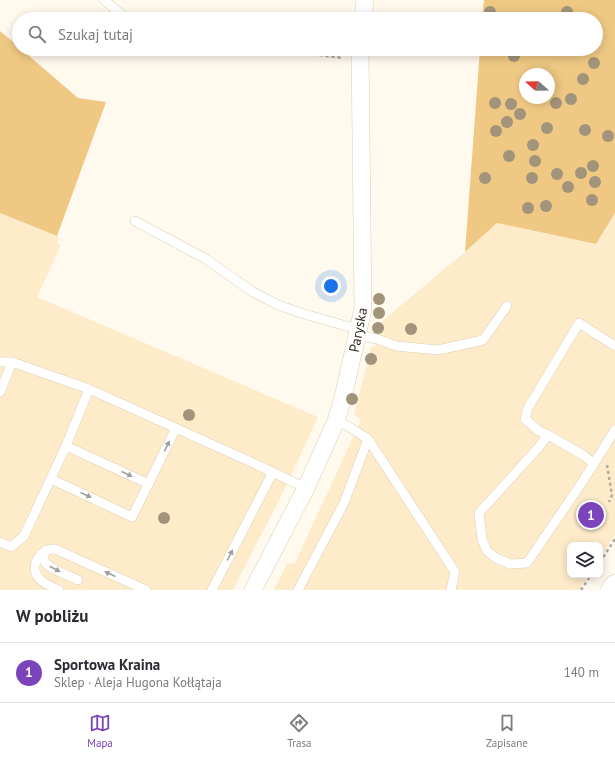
<!DOCTYPE html>
<html lang="pl">
<head>
<meta charset="utf-8">
<style>
	:root { --surface:#fff; --page:#f2f2f3; --text:#2b2b33; --muted:#7c7c81; --line:#e1e1e2; --accent:#7b44bb }
	body { margin:0; font-family:"PT Sans",sans-serif; background:var(--page); color:var(--text) }
	.controls { position:absolute; right:12px; bottom:12px; display:grid; overflow:hidden; border-radius:8px; box-shadow:0 2px 10px #0003 }
	.controls button { width:36px; height:36px; display:grid; place-items:center; padding:0; border:0; border-bottom:1px solid var(--line); background:var(--surface); color:var(--text); font:20px sans-serif }
	.compass { position:absolute; left:519px; top:68px; width:36px; height:36px; border-radius:50%; background:var(--surface); box-shadow:0 2px 10px #0003; rotate:290deg }
	.you { position:absolute; left:331px; top:286px; width:14px; height:14px; margin:-10px; border:3px solid #fff; border-radius:50%; background:#1a73e8; box-shadow:0 0 0 6px #1a73e833 }
	.badge { display:grid; place-items:center; width:26px; height:26px; border-radius:50%; background:var(--accent); color:#fff; font-size:13px; font-weight:700 }
	.pin { position:absolute; translate:-50% -50%; border:2px solid #fff; box-shadow:0 1px 4px #0006 }
	.list { margin:0; padding:0; list-style:none }
	h2 { display:flex; justify-content:space-between; align-items:center; height:52px; margin:0; padding:0 16px; font-size:17px }
	h2 small { font-size:13px; font-weight:400; color:var(--muted) }
	.list li { display:grid; grid-template-columns:26px 1fr auto; gap:12px; align-items:center; box-sizing:border-box; height:60px; padding:0 16px; border-top:1px solid var(--line) }
	.list b { display:block; font-size:15px; white-space:nowrap }
	.list p { margin:0; font-size:13px; white-space:nowrap; color:var(--muted) }
	.list em { font-size:13px; font-style:normal; color:var(--muted) }
	.icon { flex:none; width:22px; height:22px; fill:none; stroke:currentColor; stroke-width:2; stroke-linecap:round; stroke-linejoin:round }
	.map { position:relative; flex:none; width:615px; height:590px; overflow:hidden }
	.search { position:absolute; background:var(--surface); box-shadow:0 2px 10px #0003; left:12px; right:12px; top:12px; height:44px; display:flex; align-items:center; gap:10px; box-sizing:border-box; padding:0 14px; border-radius:22px; color:var(--muted); font-size:15px }
	.sheet { height:112px; background:var(--surface) }
	nav { display:flex; justify-content:space-around; align-items:center; box-sizing:border-box; height:56px; border-top:1px solid var(--line); background:var(--surface); font-size:11px; color:var(--muted) }
	nav a { display:grid; justify-items:center; gap:2px }
	nav .on { color:var(--accent) }
	.map>svg:first-child { display:block }
	.built { fill:#feebca }
	.green { fill:#efc984; fill-rule:evenodd }
	.lines { fill:none; stroke-linecap:round; stroke-linejoin:round }
	.service-casing { stroke:#ddceb5; stroke-width:10 }
	.minor-casing { stroke:#ddceb5; stroke-width:18 }
	.secondary-casing { stroke:#ddceb5; stroke-width:23 }
	.path { stroke:#aea89e; stroke-width:2.5; stroke-dasharray:3 3; stroke-linecap:butt }
	.service { stroke:#fff; stroke-width:9 }
	.minor { stroke:#fff; stroke-width:17 }
	.secondary { stroke:#fff; stroke-width:22 }
	.tree { fill:#a2947a }
	.oneway { fill:#a2a09c }
	.labels { text-anchor:middle; stroke-width:3; stroke-linejoin:round; paint-order:stroke }
	.street-label { font-size:14px; fill:#312c22; stroke:#fff }
</style>
</head>
<body>
<div class="map">
<svg width="615" height="590" viewBox="0 0 615 590">
	<rect width="100%" height="100%" fill="#fff9ee"/>
	<path class="built" d="M0,213L57,236L59,238L57,243L61,245L37,297L318,417L289,480L233,590H0Z
		M615,213V535L600,558V545H570V575H589L579,590H274L287,564L295,563L361,420L354,415L371,348L376,345L379,334L376,327L399,307L465,252L497,223L596,244Z"/>
	<path class="green" d="M484,0H615V213L596,244L497,223L465,252L480,49H596V19H482ZM525,74H549V98H525Z
		M0,31L19,47V49H21L78,98L106,102L57,236L0,213Z"/>
	<g class="lines">
		<defs>
			<path id="service" d="M104,0L127,19
				M135,221L206,259L253,292L278,305L301,313L346,326L359,328
				M358,335L377,339L396,346L438,350L483,340L507,306
				M0,362H12L89,389L251,462L306,488
				M0,392L12,362
				M548,435L539,431L525,419L528,408L579,323L615,346
				M368,439L455,572L451,590
				M66,446L149,484
				M593,463L583,455L548,435L538,448L479,513L482,539L487,551L496,558L510,564L527,563L583,481L615,430
				M51,479L132,517L176,428
				M0,542L11,547L24,536L66,446L89,389
				M46,550C45,553 43,557 44,560C47,569 70,576 78,580
				M59,590C52,587 43,584 38,577C29,565 41,548 55,549L146,590
				M212,590L273,472
				M298,590L344,503L368,439L346,425L336,421"/>
			<path id="minor" d="M363,19L365,0
				M253,590L306,488L336,421L342,402L363,309L360,49"/>
			<path id="secondary" d="M612,590L615,586"/>
		</defs>
		<use href="#service" class="service-casing"/>
		<use href="#minor" class="minor-casing"/>
		<use href="#secondary" class="secondary-casing"/>
		<path class="path" d="M272,49L343,58
			M607,465L612,495L609,502
			M600,562L615,539
			M581,590L591,575"/>
		<use href="#service" class="service"/>
		<use href="#minor" class="minor"/>
		<use href="#secondary" class="secondary"/>
	</g>
	<g class="tree">
		<circle cx="490" cy="12" r="6"/>
		<circle cx="567" cy="12" r="6"/>
		<circle cx="514" cy="56" r="6"/>
		<circle cx="594" cy="63" r="6"/>
		<circle cx="583" cy="79" r="6"/>
		<circle cx="571" cy="99" r="6"/>
		<circle cx="495" cy="103" r="6"/>
		<circle cx="556" cy="103" r="6"/>
		<circle cx="511" cy="104" r="6"/>
		<circle cx="520" cy="114" r="6"/>
		<circle cx="507" cy="122" r="6"/>
		<circle cx="547" cy="128" r="6"/>
		<circle cx="585" cy="130" r="6"/>
		<circle cx="496" cy="131" r="6"/>
		<circle cx="608" cy="136" r="6"/>
		<circle cx="533" cy="145" r="6"/>
		<circle cx="509" cy="156" r="6"/>
		<circle cx="535" cy="161" r="6"/>
		<circle cx="593" cy="166" r="6"/>
		<circle cx="581" cy="173" r="6"/>
		<circle cx="557" cy="174" r="6"/>
		<circle cx="485" cy="178" r="6"/>
		<circle cx="532" cy="178" r="6"/>
		<circle cx="595" cy="182" r="6"/>
		<circle cx="568" cy="187" r="6"/>
		<circle cx="592" cy="200" r="6"/>
		<circle cx="546" cy="206" r="6"/>
		<circle cx="528" cy="208" r="6"/>
		<circle cx="379" cy="299" r="6"/>
		<circle cx="379" cy="313" r="6"/>
		<circle cx="378" cy="328" r="6"/>
		<circle cx="411" cy="329" r="6"/>
		<circle cx="371" cy="359" r="6"/>
		<circle cx="352" cy="399" r="6"/>
		<circle cx="189" cy="415" r="6"/>
		<circle cx="164" cy="518" r="6"/>
	</g>
	<defs><path id="oneway-solid" d="M-6-.8H1V-3.2L6.5 0L1 3.2V.8H-6Z"/></defs>
	<g class="oneway">
		<use href="#oneway-solid" transform="translate(167 446) rotate(-64)"/>
		<use href="#oneway-solid" transform="translate(127 474) rotate(25)"/>
		<use href="#oneway-solid" transform="translate(86 495) rotate(25)"/>
		<use href="#oneway-solid" transform="translate(230 555) rotate(-62)"/>
		<use href="#oneway-solid" transform="translate(55 569) rotate(27)"/>
		<use href="#oneway-solid" transform="translate(110 574) rotate(-155)"/>
	</g>
	<g class="labels">
		<g class="street-label">
			<text transform="translate(358 330) rotate(-79)" y="5">Paryska</text>
		</g>
	</g>
</svg>
<div class="controls">
<button><svg class="icon" aria-label="layers" viewBox="0 0 24 24"><path d="M12 4l9 5-9 5-9-5zM3 14l9 5 9-5"/></svg></button>
</div>
<svg class="compass" viewBox="-18 -18 36 36"><path d="M0-13l5 13h-10z" fill="#e53935"/><path d="M0 13l5-13h-10z" fill="#7c7c81"/></svg>
<div class="you"></div>
<div class="pin badge" style="left:591px;top:515px">1</div>
<div class="search"><svg class="icon" aria-label="search" viewBox="0 0 24 24"><circle cx="10" cy="10" r="6"/><path d="M15 15l6 6"/></svg>Szukaj tutaj</div>
</div>
<section class="sheet">
<h2>W pobliżu<small></small></h2>
<ul class="list">
<li><span class="badge">1</span><div><b>Sportowa Kraina</b><p>Sklep · Aleja Hugona Kołłątaja</p></div><em>140 m</em></li>
</ul>
</section>
<nav>
<a class="on"><svg class="icon" aria-label="map" viewBox="0 0 24 24"><path d="M3 6l6-2 6 2 6-2v14l-6 2-6-2-6 2zM9 4v14M15 6v14"/></svg>Mapa</a>
<a><svg class="icon" aria-label="directions" viewBox="0 0 24 24"><path d="M12 3l9 9-9 9-9-9zM9 14v-3h6M13 9l2 2-2 2"/></svg>Trasa</a>
<a><svg class="icon" aria-label="saved" viewBox="0 0 24 24"><path d="M7 4h10v16l-5-4-5 4z"/></svg>Zapisane</a>
</nav>
</body>
</html>
